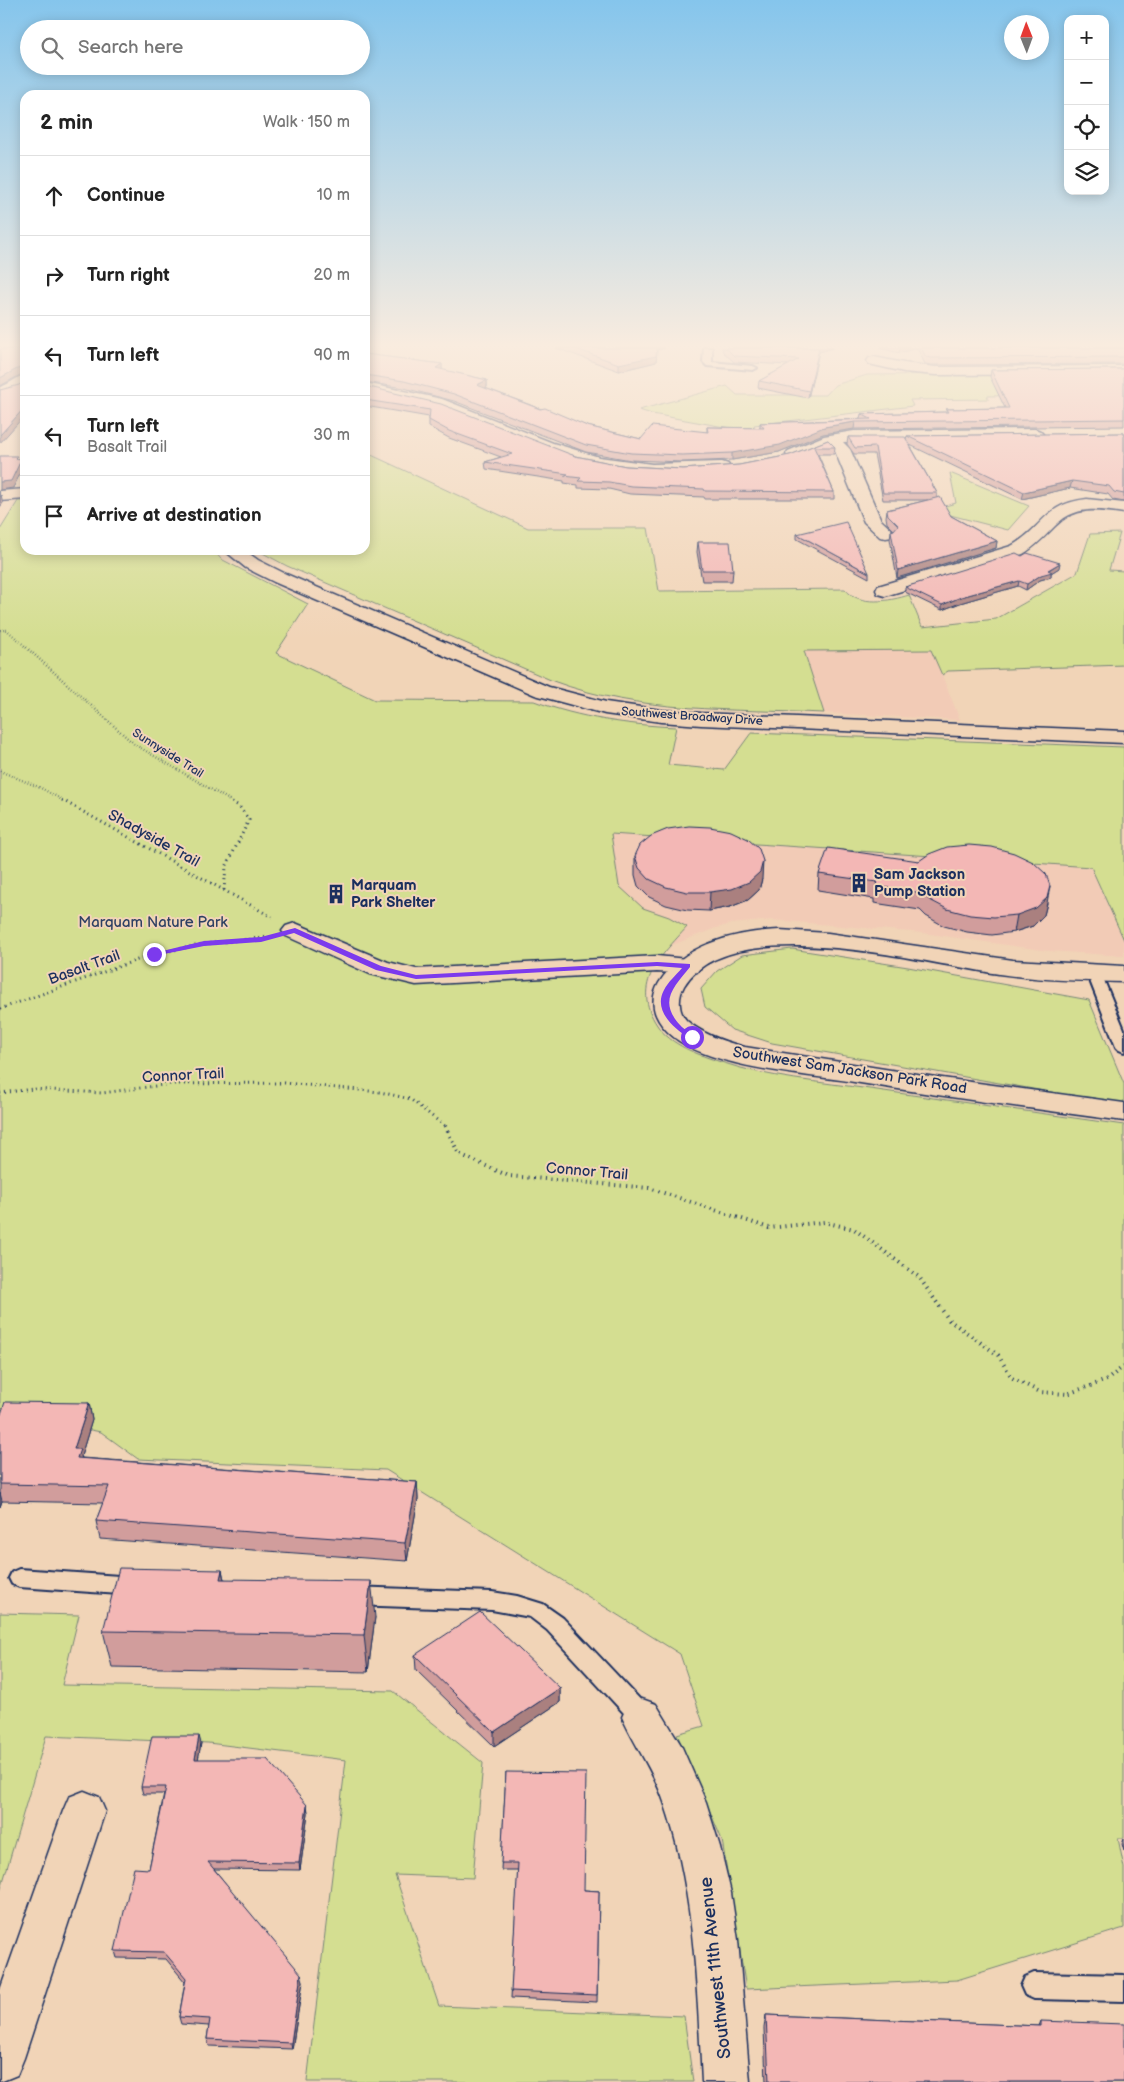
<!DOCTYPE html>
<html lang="en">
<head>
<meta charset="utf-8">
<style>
	:root { --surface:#fff; --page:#f2f2f2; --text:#222; --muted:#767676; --line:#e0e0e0 }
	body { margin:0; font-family:"Balsamiq Sans",sans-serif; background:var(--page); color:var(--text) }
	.controls { position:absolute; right:15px; top:15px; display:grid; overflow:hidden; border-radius:10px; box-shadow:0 2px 12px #0003 }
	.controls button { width:45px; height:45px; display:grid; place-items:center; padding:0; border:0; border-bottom:1px solid var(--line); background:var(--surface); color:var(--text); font:25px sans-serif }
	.compass { position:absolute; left:1004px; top:15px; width:45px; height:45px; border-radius:50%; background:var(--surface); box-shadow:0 2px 12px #0003; rotate:359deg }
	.stop { position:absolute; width:15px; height:15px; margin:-11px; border:4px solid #7c3aed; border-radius:50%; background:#fff }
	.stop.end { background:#7c3aed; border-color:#fff; box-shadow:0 1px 5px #0008 }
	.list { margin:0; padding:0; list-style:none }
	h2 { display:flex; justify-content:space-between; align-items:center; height:65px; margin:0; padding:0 20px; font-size:21px }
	h2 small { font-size:16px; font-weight:400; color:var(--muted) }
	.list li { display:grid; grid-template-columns:32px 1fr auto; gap:15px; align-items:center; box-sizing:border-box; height:80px; padding:0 20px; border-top:1px solid var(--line) }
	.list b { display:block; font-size:19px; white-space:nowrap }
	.list p { margin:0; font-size:16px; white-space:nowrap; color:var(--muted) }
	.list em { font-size:16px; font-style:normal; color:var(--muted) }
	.icon { flex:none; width:28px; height:28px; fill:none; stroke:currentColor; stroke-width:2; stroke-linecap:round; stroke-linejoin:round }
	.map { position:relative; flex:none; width:1124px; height:2082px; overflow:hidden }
	.search { position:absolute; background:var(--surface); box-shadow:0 2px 12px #0003; left:20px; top:20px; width:350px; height:55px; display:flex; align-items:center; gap:12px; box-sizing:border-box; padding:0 18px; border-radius:28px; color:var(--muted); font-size:19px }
	.panel { position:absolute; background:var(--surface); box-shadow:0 2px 12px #0003; left:20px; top:90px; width:350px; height:465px; border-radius:15px }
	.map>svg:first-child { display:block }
	.built { fill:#f2cbb6 }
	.green { fill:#d4de91; stroke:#788678 }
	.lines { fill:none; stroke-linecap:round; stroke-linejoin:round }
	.lane-casing { stroke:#1b2f5e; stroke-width:4 }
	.street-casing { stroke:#1b2f5e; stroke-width:3 }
	.secondary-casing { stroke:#1b2f5e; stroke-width:3 }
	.path-far2 { stroke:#1b2f5e; stroke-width:2.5; stroke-dasharray:0.5 2.5; stroke-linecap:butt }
	.path-far1 { stroke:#1b2f5e; stroke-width:3; stroke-dasharray:1 4; stroke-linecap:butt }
	.path { stroke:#1b2f5e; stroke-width:4; stroke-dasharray:1 4.5; stroke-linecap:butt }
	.lane { fill:#f1d4b7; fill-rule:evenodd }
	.street { fill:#f1d4b7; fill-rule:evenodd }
	.secondary { fill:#f1d4b7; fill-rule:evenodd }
	.wall { fill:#d19d9c; stroke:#1b2f5e }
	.shaded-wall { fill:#aa807f; stroke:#1b2f5e }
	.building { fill:#f3b7b5; stroke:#1b2f5e }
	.route { fill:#7c3aed }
	.labels { text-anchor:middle; stroke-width:4; stroke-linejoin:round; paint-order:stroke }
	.far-street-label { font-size:12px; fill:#1b2f5e; stroke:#f1d4b7 }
	.street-label { font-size:15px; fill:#1b2f5e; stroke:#f1d4b7 }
	.poi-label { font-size:15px; font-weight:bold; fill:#1b2f5e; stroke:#f1d4b7; text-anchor:start }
	.park-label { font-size:15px; fill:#2e4063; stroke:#f1d4b7 }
	.near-street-label { font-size:18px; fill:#1b2f5e; stroke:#f1d4b7 }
</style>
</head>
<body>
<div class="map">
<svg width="1124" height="2082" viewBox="0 0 1124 2082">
	<rect width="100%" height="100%" fill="#f1d4b7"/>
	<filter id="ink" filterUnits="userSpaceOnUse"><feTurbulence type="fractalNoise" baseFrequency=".02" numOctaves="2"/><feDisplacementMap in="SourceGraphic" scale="10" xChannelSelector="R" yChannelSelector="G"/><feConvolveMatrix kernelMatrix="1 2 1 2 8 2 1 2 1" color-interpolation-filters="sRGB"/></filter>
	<g filter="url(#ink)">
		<path class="built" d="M932,650L960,720L824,713L804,651Z
			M611,834L1091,867L1124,940V956L1049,951L923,933L772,920L731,924L713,929L670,946L555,947Z"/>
		<path class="green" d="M1111,373L1124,394L987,396L989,399L910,400L913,406L754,425L758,433L652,414L639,410L727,386L737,395H826L835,385L867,375Z
			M365,452L528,528H648L659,591L845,589C859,607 890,601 909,595L922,627L996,619L1077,573L1090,534L1120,533L1109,570L1124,571V665L948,671L942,675L931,650L804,651L824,713C733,709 639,713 553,681L287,566L257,550H365Z
			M950,473L1029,506L1008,530L931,510L956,503Z
			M18,501H25V550H213L221,559L308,604L276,653L375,700L534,701C580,718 628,725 676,727L668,765L724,770L751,733L1124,747V940L1091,867L611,834L619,886L643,908L669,917L687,927C661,956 630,984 657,1025C670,1045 699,1055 721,1062C768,1078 821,1082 870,1089C954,1101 1039,1113 1124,1125V1838H1118L1124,1868V1928L957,1980L746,1989L722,1840L677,1734L704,1726L680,1654L386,1470L138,1459L101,1432L55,1423L0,1431V530Z
			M792,949L908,967L1089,1000L1124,1084V1105L772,1043L732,1030L705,1007L701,989L717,971L742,955Z
			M0,1613L79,1615L62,1685L393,1691L483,1763L473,1878L395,1875L439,2006L684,2016L693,2082H307L346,1760L208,1743L46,1736L0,1892Z"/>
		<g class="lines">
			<defs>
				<path id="lane" d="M704,348H712V362L753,366L757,368L753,370L707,366L703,362Z
					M1094,969L1099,970L1101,973L1124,1029V1052L1119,1050L1116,1047L1087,973L1089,970Z
					M19,1569L134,1577L141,1580L144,1586L141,1592L134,1595L19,1587L12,1584L9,1578L12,1572Z
					M352,1587L492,1592L517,1596L543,1604L563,1618L650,1710L653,1717L650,1724L642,1727L634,1724L547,1630L530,1617L492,1610L352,1605L345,1602L342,1596L345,1590Z
					M1034,1973L1124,1975V2001L1034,1999L1025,1995L1021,1986L1025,1977Z"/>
				<path id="street" d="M874,357L904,363L935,367L1124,366V374L935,375L904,372L869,364L867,361L869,358Z
					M25,375V386L20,390L0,395V387C10,384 16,377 25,375Z
					M365,383L442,399L553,443L599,457L652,464L722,462L728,464L730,467L728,470L722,472C673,476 626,475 578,462C536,451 498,430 457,415C427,403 397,397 365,391Z
					M1035,429L1040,431L1043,434L1040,437L843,442L850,449L881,520L895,533L892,537L886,538L880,537L864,522L835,451L828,445L794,459L788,457L786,454L788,451L824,436L854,431Z
					M1087,499L1124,503V513C1098,509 1075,505 1055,526C1045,536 1036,546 1023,554L885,596L878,594L876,590L878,586L1011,546C1044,528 1043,504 1087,499Z
					M295,923L388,962L416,969L657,956L697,960L701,966L697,972L688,974L657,972L416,985L370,974L286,936L282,931L286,926Z
					M642,1699L656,1704L681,1745L706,1802L720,1847L731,1893L738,1940L750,2082H702C697,1988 695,1892 664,1802C654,1772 635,1746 622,1717L628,1704Z
					M84,1791L99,1797L105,1811L24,2058L17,2075L0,2082V1990L63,1811L69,1797Z"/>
				<path id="secondary" d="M25,489V499L0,501V491Z
					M224,550H244L258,560L286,574L549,687L606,702L661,710L701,713L1124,731V743L701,725L661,722L605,714L535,695L274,582L246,568Z
					M779,930L828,933L1013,960L1124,966V982C1082,981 1041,980 999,974C928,964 729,910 684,986C678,997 678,1012 687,1021C704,1035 725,1042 745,1047L942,1078L1124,1103V1121C1034,1109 944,1097 854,1082C805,1074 702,1068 667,1031C653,1017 649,1000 659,983C683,944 736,932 779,930Z"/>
			</defs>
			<use href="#lane" class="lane-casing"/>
			<use href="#street" class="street-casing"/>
			<use href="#secondary" class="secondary-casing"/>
			<path class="path-far2" d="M0,630H7L134,744L231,801
				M0,771L41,788L64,801"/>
			<path class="path-far1" d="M62,800L272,917
				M224,890L226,867L249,820L239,806L228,800
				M0,1009L154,954L204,944L268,937
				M0,1093L33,1089L102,1093L171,1084L285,1083L380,1092L410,1099L446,1127"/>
			<path class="path" d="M445,1126L459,1154L509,1176L649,1188L769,1228L824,1222L854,1229L919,1277L949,1320L998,1355L1012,1378L1040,1392L1067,1394L1107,1380L1124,1366"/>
			<use href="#lane" class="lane"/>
			<use href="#street" class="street"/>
			<use href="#secondary" class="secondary"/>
		</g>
		<path class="wall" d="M556,348H665L657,350L656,362L619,371Z
			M722,348H833L819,352L808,398L758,388L759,381L788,365L734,362L723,352Z
			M879,348H1124V364L931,365L925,364L917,348L899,353Z
			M365,354L442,364V370L487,380V387L485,388L587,426L641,439L707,432V427L760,428V423L860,419L861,414L946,412V409L1005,408L990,377L991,370L1124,369V426L854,429L823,434L779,452L732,460L682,462L631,460L586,452L454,401L404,388L365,382Z
			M365,386L575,456L626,466L683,469L739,465L790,455L828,440L835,447L834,454H818L834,492V499H705L704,497L630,494L609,489L578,488V485L564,483V481L486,469L485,462L501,457L449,438L429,427V417L365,406Z
			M1124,433V502L1113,500L1108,494L1070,488L1022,499L910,445L937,493V498L951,516L997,541L996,548L897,578L890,539L891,531L894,530L887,523L886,517L887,510L928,500H883L874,454H854L847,444L848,437L906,439L907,436Z
			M797,534L869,573V578L797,539Z
			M698,542L733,570L732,581H702L697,552Z
			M1022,556L1059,568L1051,573V577L1040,580L1026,590L1018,586L960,603L942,610L905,592V587Z
			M635,856L762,879L759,890L748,900L730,907L709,911L687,910L666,905L649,897L638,886L635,875Z
			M919,861L1047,903L1044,915L1033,926L1014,932L992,935L967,932L944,926L926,916L920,910L874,903V899L818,890L819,874Z
			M89,1403L92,1420L81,1456L82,1458L417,1482L418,1499L407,1561L100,1539L96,1521L103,1503L2,1501L0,1507V1417Z
			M222,1570L224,1579L375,1617L368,1672L112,1667L103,1631Z
			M415,1655L560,1688V1702L494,1746L416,1670Z
			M201,1743L198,1759L307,1805L308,1813L300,1870L214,1869L303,1981L292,2049L209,2046L207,2039L209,2026L181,2024L179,2017L185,1982L166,1959L117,1958L115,1951L149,1869L164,1794H143L141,1787Z
			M506,1772L584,1890L599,1891L597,2002L511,1998L518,1870H501Z
			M1124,1839V1851L1122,1844Z
			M766,2015L1039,2026L1041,2021L1124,2082H766L764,2028Z"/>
		<path class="shaded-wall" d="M657,348H665L657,350L656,362L619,371V364Z
			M819,348H833L819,352L808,398L809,391Z
			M900,348H917L899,353Z
			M442,364V371L436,368Z
			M25,367V374L18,376L0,386V378L17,369Z
			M487,380V387L477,392V385Z
			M25,407V415L0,443V435Z
			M855,422L854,429L823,434L779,452L732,460V453L824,427Z
			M22,458L24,466L13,488L0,490V482Z
			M1072,481L1070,488L1022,499L1024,492Z
			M1,495L3,503L0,507V497Z
			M997,541L996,548L897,578L898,570Z
			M1060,563L1059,568L1051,573V577L1040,580L1026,590L1027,584Z
			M1019,581L1018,586L960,603L942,610V605L961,597Z
			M763,861L762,879L759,890L748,900L730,907L709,911L710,892Z
			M1050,886L1047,903L1044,915L1033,926L1014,932L1017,915Z
			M89,1403L92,1420L81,1456L84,1466L81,1475L74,1449Z
			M417,1482L418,1499L407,1561L405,1543Z
			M0,1493L2,1501L0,1507Z
			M222,1570L229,1606L220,1579Z
			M371,1581L375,1617L368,1672L364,1635Z
			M560,1688V1702L494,1746V1732Z
			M199,1736L201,1743L197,1766L195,1759Z
			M307,1805L308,1813L300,1870L299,1863Z
			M301,1974L303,1981L292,2049L291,2043Z"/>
		<path class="building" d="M25,348V367L17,369L0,378V349H24Z
			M573,348H657L656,356L619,364Z
			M726,348H819L809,391L759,381L799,359L734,356Z
			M921,348H1124V357L931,358L926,357Z
			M365,354L442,364L436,368L487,380L477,385L540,409L545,408L587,426L641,439L652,426L708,432L707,427L764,428L760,423L871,419L861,414L948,412L946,409L1009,408L991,370L1124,369V419L855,422L824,427L780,445L732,453L682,455L631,453L586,445L454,394L404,381L365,375Z
			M25,380V407L0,435V390L19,385Z
			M365,386L441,404L575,456L626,466L683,469L739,465L790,455L828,440L835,447H814L834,492L705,491L704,489L631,486L609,482L578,481L581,478L564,476L568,474L485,462L512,454L449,431L429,420L430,410L365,400Z
			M1124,433V494L1114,492L1109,486L1072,481L1024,492L907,436Z
			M848,437H905L937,493H883L875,447L855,448Z
			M0,456H17L16,459L22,458L11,481L0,482Z
			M940,497L951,516L997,541L898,570L891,531L894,530L898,525L888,515L887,510Z
			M846,522L869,573L797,534Z
			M698,542H730L733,570H702Z
			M1016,553L1022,556L1027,553L1060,563L1048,570L1052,572L1041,575L1027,584L1019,581L961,597L942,605L905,587Z
			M689,826L710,827L731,831L748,839L759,849L763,861L760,872L749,882L732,889L710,892H687L666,887L649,879L639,868L635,856L640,845L651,836L668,829Z
			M969,845L992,847L1014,853L1033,862L1046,874L1050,886L1047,898L1036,908L1017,915L994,917L970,915L947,909L928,899L922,893L876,886L877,882L819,874L828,848L919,861L929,854L947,847Z
			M5,1402L89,1403L74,1449H80L77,1458L417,1482L405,1543L96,1521L109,1486L0,1484V1417Z
			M119,1568L222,1570L220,1579L371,1581L364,1635L103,1631Z
			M480,1612L560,1688L494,1732L415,1655Z
			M152,1736H199L195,1759H267L307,1805L299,1863L208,1862L301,1974L291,2043L207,2039L210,2019L179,2017L186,1978L164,1952L115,1951L134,1868L149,1869L166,1787H141Z
			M506,1772L586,1773L584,1890L599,1891L597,1995L511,1991L518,1863H501Z
			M766,2015L1041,2026V2021L1124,2024V2082H769Z"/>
	</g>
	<linearGradient id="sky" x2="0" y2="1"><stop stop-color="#85c5ec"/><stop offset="0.54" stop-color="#f9ecdf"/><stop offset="1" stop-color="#f9ecdf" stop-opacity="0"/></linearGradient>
	<rect width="1124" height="639" fill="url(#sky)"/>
	<path class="route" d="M295,928L381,966L416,975L657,962L690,964V967C674,987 658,1001 680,1025C684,1030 691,1032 696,1037L689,1038C673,1028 653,1010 664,990C668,982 676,975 682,968L657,966L416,979L376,970L294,933L261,942L204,946L154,956L150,954L204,941L261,937Z"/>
	<defs>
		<symbol id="building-bare" viewBox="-9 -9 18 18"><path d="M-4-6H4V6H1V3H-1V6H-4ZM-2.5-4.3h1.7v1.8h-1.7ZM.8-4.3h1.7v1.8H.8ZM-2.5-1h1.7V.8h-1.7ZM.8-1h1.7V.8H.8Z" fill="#1b2f5e" stroke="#f1d4b7" stroke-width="2.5" paint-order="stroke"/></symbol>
	</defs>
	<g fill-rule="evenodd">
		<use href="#building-bare" x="845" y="869" width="28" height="28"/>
		<use href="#building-bare" x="322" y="880" width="28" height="28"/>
	</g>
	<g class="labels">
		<g class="far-street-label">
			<text transform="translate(692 716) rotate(4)" y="4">Southwest Broadway Drive</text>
			<text transform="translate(168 753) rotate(32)" y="4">Sunnyside Trail</text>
		</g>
		<g class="street-label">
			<text transform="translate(154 838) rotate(29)" y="5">Shadyside Trail</text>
			<text transform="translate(84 967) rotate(-20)" y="5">Basalt Trail</text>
			<text transform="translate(850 1070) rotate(9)" y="5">Southwest Sam Jackson Park Road</text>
			<text transform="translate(183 1075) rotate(-3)" y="5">Connor Trail</text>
			<text transform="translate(587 1171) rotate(5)" y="5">Connor Trail</text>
		</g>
		<g class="poi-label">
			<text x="874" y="879">Sam Jackson<tspan x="874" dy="17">Pump Station</tspan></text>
			<text x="351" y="890">Marquam<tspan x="351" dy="17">Park Shelter</tspan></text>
		</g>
		<g class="park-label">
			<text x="153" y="927">Marquam Nature Park</text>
		</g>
		<g class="near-street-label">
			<text transform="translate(715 1968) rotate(-96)" y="6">Southwest 11th Avenue</text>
		</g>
	</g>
</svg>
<div class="controls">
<button>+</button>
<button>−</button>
<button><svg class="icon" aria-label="locate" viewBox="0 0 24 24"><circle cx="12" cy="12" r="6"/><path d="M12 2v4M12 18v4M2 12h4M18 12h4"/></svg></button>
<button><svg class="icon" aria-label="layers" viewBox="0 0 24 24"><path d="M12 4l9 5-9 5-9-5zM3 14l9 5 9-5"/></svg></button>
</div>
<svg class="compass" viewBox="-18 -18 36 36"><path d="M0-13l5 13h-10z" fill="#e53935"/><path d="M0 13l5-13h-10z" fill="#767676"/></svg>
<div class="stop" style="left:692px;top:1037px"></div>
<div class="stop end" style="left:154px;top:954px"></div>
<div class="search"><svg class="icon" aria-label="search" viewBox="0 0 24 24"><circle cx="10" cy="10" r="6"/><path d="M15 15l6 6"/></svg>Search here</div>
<section class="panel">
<h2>2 min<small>Walk · 150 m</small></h2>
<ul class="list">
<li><svg class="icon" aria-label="ahead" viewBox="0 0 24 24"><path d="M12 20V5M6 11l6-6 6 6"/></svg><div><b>Continue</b></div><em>10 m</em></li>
<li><svg class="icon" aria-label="right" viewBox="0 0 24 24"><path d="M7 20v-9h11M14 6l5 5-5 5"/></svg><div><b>Turn right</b></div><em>20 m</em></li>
<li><svg class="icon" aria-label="left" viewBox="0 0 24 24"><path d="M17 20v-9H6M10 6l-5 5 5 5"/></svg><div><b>Turn left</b></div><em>90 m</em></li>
<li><svg class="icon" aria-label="left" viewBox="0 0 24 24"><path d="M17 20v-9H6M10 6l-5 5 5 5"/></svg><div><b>Turn left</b><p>Basalt Trail</p></div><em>30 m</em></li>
<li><svg class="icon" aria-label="arrive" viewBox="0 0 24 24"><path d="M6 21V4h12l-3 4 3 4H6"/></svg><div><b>Arrive at destination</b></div></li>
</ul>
</section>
</div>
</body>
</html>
